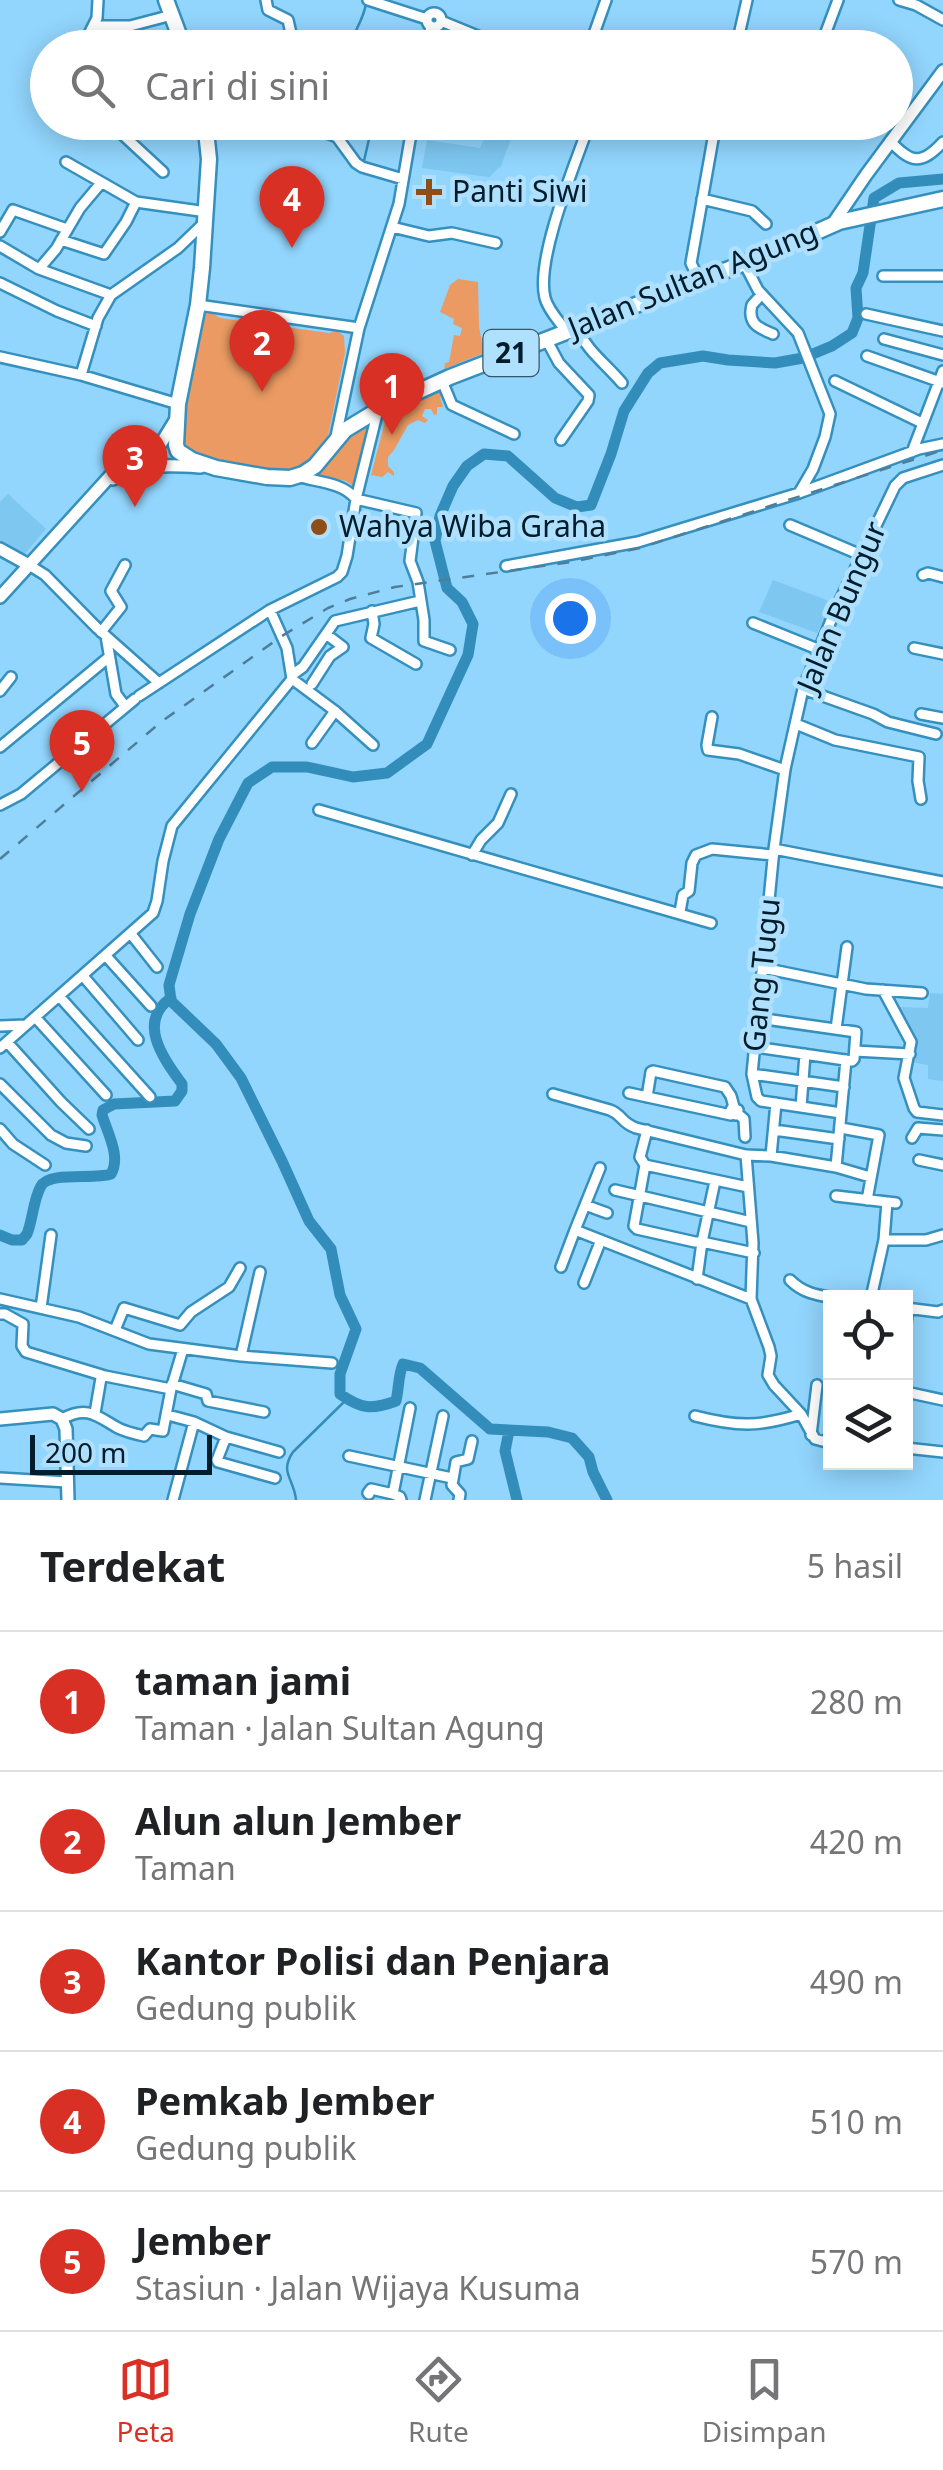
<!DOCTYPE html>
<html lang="id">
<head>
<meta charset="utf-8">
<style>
	:root { --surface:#fff; --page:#f6f6f6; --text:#202124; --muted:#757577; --line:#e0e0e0; --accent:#d93025 }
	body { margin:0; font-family:"Noto Sans",sans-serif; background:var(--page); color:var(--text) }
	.controls { position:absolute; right:30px; bottom:30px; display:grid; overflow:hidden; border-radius:0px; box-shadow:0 5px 25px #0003 }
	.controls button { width:90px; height:90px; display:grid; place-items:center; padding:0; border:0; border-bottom:2px solid var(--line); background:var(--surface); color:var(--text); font:50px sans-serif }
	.scale { position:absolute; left:30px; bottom:25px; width:182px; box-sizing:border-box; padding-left:10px; border:5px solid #011c2a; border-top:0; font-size:28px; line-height:35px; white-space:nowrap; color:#011c2a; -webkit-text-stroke:8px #afe0fe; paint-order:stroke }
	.you { position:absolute; left:570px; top:618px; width:35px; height:35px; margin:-25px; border:8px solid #fff; border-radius:50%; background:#1a73e8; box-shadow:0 0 0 15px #1a73e833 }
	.badge { display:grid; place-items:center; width:65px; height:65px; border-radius:50%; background:var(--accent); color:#fff; font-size:32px; font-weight:700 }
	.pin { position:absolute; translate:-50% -82px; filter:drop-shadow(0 2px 5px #0008) }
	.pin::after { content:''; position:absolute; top:52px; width:35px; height:30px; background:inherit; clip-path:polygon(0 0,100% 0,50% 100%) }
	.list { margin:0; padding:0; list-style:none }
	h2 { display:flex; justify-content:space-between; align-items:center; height:130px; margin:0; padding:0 40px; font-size:42px }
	h2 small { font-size:32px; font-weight:400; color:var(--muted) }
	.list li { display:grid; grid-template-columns:65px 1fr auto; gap:30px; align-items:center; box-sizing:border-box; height:140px; padding:0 40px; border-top:2px solid var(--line) }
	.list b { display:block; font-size:38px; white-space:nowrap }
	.list p { margin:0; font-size:32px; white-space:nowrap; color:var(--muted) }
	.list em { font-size:32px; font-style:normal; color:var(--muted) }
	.icon { flex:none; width:55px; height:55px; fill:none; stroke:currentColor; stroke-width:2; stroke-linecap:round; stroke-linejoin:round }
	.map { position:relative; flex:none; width:943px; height:1500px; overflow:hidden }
	.search { position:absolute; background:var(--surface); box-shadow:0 5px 25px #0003; left:30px; right:30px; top:30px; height:110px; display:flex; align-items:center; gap:25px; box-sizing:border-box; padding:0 35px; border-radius:55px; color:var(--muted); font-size:38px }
	.sheet { height:830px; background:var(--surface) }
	nav { display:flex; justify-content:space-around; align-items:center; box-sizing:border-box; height:140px; border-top:2px solid var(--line); background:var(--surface); font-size:28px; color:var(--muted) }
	nav a { display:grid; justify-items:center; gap:5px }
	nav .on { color:var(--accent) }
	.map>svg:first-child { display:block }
	.built { fill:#7dc7f1 }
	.green { fill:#ea9a62 }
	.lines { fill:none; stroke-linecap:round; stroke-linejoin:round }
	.stream { stroke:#338dbb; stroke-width:2.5 }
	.river { stroke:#338dbb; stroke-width:11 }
	.minor-casing { stroke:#3590be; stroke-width:14 }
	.major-casing { stroke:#3590be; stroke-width:16 }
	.highway-casing { stroke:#3590be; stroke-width:19 }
	.minor { stroke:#fff; stroke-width:9 }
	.major { stroke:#fff; stroke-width:11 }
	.highway { stroke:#fff; stroke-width:14 }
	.rail { stroke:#4e7e9a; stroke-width:2.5; stroke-dasharray:12 12; stroke-linecap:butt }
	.poi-dot { fill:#8f4e19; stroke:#afe0fe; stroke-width:4 }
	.labels { text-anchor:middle; stroke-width:9; stroke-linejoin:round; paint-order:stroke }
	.shield { fill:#afe0fe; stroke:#35576a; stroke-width:2.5 }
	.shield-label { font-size:28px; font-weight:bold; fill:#011c2a }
	.poi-label { font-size:30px; fill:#011c2a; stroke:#afe0fe; text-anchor:start }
	.street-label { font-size:30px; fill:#011c2a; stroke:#afe0fe }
</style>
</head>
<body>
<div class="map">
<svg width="943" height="1500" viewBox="0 0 943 1500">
	<rect width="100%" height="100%" fill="#92d5fd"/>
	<path class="built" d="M491,123H517L501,166L489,177L422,168L427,140L480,148Z
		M8,494L46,529L23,556L0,541V502Z
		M773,580L832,602L817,633L759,612Z
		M930,993L943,994V1081L928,1079V1065L911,1062L915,1044L897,1007L928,1008Z"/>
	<path class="green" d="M458,279L478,282L479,327L484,353L444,369L445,363L449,362L454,335L460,336L462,328L453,324L454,319L440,312L450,285Z
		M212,313L220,318L329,333L337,331L344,336L345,353L327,441L312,460L298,468L283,471L190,456L179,442L200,321L206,314Z
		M443,390L445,395L440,397L443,407H437V414L434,415L431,409H425L422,416L428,420L425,423L418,420L408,425L394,450L388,457V466L394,472V476L388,472L382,477L371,475L386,418L389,413Z
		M374,417L356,488L346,481L317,475L350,434Z"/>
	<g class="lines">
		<path class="stream" d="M349,48C353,32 364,20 366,3
			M363,165L373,122
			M296,1500C294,1478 279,1473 293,1452L347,1399"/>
		<path class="river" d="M0,1235L12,1240H22L27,1234C33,1219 33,1200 41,1186C49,1171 94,1180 111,1174C121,1157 108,1134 102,1115L103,1110L114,1104L175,1101L182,1091V1084C164,1059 136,1022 171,998
			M509,1431L505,1451L517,1500
			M607,1500L593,1472L589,1457L572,1438L548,1432L490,1429L420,1368L403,1364C398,1376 399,1388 396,1401C372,1410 361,1409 340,1394V1374L356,1329L340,1295L331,1249L309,1221L282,1161L241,1078L216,1044L171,1001L169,985L190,914L219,839L248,783L272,767H307L353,777L387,773L427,744L468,655L473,624L462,602L447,588L435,541L440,516L453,486L467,466L484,454L508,456L555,498L577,507L591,505L611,454L624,411L648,373L660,363L703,356L728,360L775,363L803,358L832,346L852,333L858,318L856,288L863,273L874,198L899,183L943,179"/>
		<defs>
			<path id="minor" d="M266,0L268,10L288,20L292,38L301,48
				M368,0L427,19
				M899,0L916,5L943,20
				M427 20a7 7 0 1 1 14 0a7 7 0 1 1-14 0Z
				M441,21L507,48
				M94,26H130L172,15
				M737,41L755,48
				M82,48L97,18L98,0
				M427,48L431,26
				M589,48L606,0
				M736,48L747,0
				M820,48L838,0
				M43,78L48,80
				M109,122L163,172
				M308,122L312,127L337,137
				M339,122L337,137L356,163L362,167L403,179
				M890,141C911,163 921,166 943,142
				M66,162L136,202L207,212
				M702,199L752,211L766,224
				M392,227L429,236L452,233L496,243
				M0,232L13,210L67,229
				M61,240L104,254L126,222L136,202
				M0,246L39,269L111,295
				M744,263L758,290L798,333L830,414L825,437L813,469L799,493
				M39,269L56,249L80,208L101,183
				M883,276H943
				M699,280L691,263L716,122
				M0,283L57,311L96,326
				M762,294L752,305C747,324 759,328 773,334
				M198,305L359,328
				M866,314L943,331
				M576,327C588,352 605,363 622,383
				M566,331C559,321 548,310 545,298C535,259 576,162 590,122
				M546,339L559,363L589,395L588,401L561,440
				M884,339L943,355
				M867,356L943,383
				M0,357L81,375L178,404
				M81,375L98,318L111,295L178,248L203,224
				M442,381L452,405L514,434
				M835,381L922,423
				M335,441L359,328L399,204L413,122
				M912,452L943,371
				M300,477C319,482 343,483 356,499L416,513L410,561L418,582L424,620V641L450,650
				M790,525L861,555
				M29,565L45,575L97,628L159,683
				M506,566L638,542L799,493L919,449L943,444
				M923,575L928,573L943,577
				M372,611L374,624L371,638L416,664
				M753,623L820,650
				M101,632L121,607L111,591L125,565
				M106,636L116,694L125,706
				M914,648L943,654
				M292,675L303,667L335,621L420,601
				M292,679L335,711L373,745
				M312,684L330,656L343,647L326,634
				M803,689L873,714L888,722L936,734
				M0,691L11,677
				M139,696L270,610L337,577L342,572L347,556L356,499L378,410
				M921,714L943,718
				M712,717L707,745L708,750L739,754L785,770
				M796,724L835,740L919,757L918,781L921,799
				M312,743L335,711
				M0,747L109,657
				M0,805L21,794L135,699
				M319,810L711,923
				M774,849L943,882
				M472,855L481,840L498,823L511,794
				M680,912L683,895L689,891L692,863L696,855L712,849L773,855
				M131,934L157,967
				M106,956L151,1006
				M763,968L866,989L922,993
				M83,976L138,1040
				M883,990L911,1042L904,1078L914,1108L917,1112L943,1115
				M59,996L150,1097
				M35,1017L106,1095
				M0,1026L26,1025
				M836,1029L847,947
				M7,1042L61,1102L89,1129
				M755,1047L852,1061L854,1059L856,1032L758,1018
				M0,1048L153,913L157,901L163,861L172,826L292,679L287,648L270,610
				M855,1051L910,1054
				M752,1074L844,1087
				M0,1084L51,1135L66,1143L86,1146
				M629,1093L731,1115
				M553,1094L610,1110C623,1115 620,1122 636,1128L746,1155L771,1156L836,1167L870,1177
				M647,1097L651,1072L653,1071L725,1087L731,1096L734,1107
				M801,1107L805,1054
				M732,1108L738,1110L736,1115L730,1113Z
				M841,1113L761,1101L757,1097L752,1074L774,849L785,769L803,689L834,613L895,486L903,478L943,465
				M738,1114L744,1119L745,1137
				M841,1128L879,1135L867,1200
				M0,1129L13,1144L45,1165
				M647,1130L640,1157L645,1165L748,1187
				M774,1130L839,1139
				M912,1138L918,1128L943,1130
				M746,1155L753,1243L751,1299L769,1347L771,1356L768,1375L774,1385L801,1414
				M771,1156L776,1103
				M919,1160L943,1165
				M645,1165L634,1226L637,1229L695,1242H702L715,1181
				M836,1167L846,1060
				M600,1168L575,1230L751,1299
				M615,1190L751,1222
				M836,1196L896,1203
				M585,1205L607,1213
				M884,1240H926L943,1235
				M561,1267L575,1230
				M697,1279L702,1242L754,1253
				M790,1280C803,1293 816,1295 834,1298
				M584,1283L601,1240
				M871,1298L884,1240L887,1202
				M0,1299L79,1317L149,1344L241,1356L332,1363
				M41,1308L51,1235
				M906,1308L938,1312L943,1310
				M0,1314H5L23,1324L22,1346L26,1352L105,1376L171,1389
				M906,1323L908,1308
				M115,1330L124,1308L180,1325L191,1312L229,1287L240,1268
				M241,1356L260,1272
				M172,1384L206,1394L208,1401L264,1412
				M906,1392L943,1400
				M95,1413L101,1378L105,1376
				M168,1415L194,1422L226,1437L279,1452
				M695,1416C738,1427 759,1427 801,1414L815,1439L830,1443
				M62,1419C87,1405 97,1416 118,1428C126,1432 135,1434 144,1436L150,1429L163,1431L171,1389L183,1349
				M811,1435L817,1385
				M226,1437L217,1460L218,1462L275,1478
				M906,1448L943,1452
				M349,1456L452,1478
				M0,1478L67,1482
				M369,1494L368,1493L371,1489L393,1494
				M173,1500L194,1422
				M401,1500L400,1497L393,1494L410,1408
				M425,1500L443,1416
				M459,1500L460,1494L452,1485L456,1462L468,1459L472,1441"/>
			<path id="major" d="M832,225L866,175L943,71
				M113,479C142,463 169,465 201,467
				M0,549L29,565
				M0,597L112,474L126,462L155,448L162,442L176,419
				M0,1419L53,1414L62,1419L66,1429L68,1500"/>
			<path id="highway" d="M166,0L184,48
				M205,122L209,159L202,268L198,305L178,404L176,445L178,451L192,460L216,468L267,477L290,478L303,474L315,466L345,430L378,410L450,377L760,257L839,222L943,199"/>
		</defs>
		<use href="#minor" class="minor-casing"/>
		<use href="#major" class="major-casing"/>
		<use href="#highway" class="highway-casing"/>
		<use href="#minor" class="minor"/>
		<use href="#major" class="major"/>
		<use href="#highway" class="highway"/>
		<path class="rail" d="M0,859L161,722L282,636L328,608L350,599L395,587L571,562L640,548L943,450"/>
	</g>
	<g class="poi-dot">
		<path d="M424 177h10v10h10v10h-10v10h-10v-10h-10v-10h10z"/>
		<circle cx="319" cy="527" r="10"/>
	</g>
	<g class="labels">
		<rect class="shield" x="483.5" y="330" width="55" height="46" rx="8"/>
		<g class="shield-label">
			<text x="511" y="363">21</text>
		</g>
		<g class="poi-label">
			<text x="452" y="202">Panti Siwi</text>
			<text x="339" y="537">Wahya Wiba Graha</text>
		</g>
		<g class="street-label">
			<text transform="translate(693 280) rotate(-22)" y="10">Jalan Sultan Agung</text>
			<text transform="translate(842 607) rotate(-67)" y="10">Jalan Bungur</text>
			<text transform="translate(762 975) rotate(-84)" y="10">Gang Tugu</text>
		</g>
	</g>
</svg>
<div class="controls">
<button><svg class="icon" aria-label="locate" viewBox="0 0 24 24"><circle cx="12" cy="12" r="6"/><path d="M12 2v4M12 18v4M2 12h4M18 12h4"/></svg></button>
<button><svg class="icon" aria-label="layers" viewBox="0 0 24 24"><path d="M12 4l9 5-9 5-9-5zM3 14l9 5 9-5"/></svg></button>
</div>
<div class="scale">200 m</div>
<div class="you"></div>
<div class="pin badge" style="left:392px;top:435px">1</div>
<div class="pin badge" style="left:262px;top:392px">2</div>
<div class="pin badge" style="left:135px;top:507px">3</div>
<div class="pin badge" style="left:292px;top:248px">4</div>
<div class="pin badge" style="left:82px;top:792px">5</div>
<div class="search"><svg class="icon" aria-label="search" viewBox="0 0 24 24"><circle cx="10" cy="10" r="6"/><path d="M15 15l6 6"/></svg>Cari di sini</div>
</div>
<section class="sheet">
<h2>Terdekat<small>5 hasil</small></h2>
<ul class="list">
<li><span class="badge">1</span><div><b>taman jami</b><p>Taman · Jalan Sultan Agung</p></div><em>280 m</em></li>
<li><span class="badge">2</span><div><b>Alun alun Jember</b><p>Taman</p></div><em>420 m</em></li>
<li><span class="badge">3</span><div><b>Kantor Polisi dan Penjara</b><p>Gedung publik</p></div><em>490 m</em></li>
<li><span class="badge">4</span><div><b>Pemkab Jember</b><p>Gedung publik</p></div><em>510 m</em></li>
<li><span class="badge">5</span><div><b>Jember</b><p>Stasiun · Jalan Wijaya Kusuma</p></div><em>570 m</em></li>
</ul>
</section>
<nav>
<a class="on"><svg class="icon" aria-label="map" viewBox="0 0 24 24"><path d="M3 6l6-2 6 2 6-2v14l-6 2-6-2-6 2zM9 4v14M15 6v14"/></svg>Peta</a>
<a><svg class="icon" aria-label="directions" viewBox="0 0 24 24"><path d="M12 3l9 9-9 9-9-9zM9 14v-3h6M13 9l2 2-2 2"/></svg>Rute</a>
<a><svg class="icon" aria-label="saved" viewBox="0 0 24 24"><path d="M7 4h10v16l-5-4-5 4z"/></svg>Disimpan</a>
</nav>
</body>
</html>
